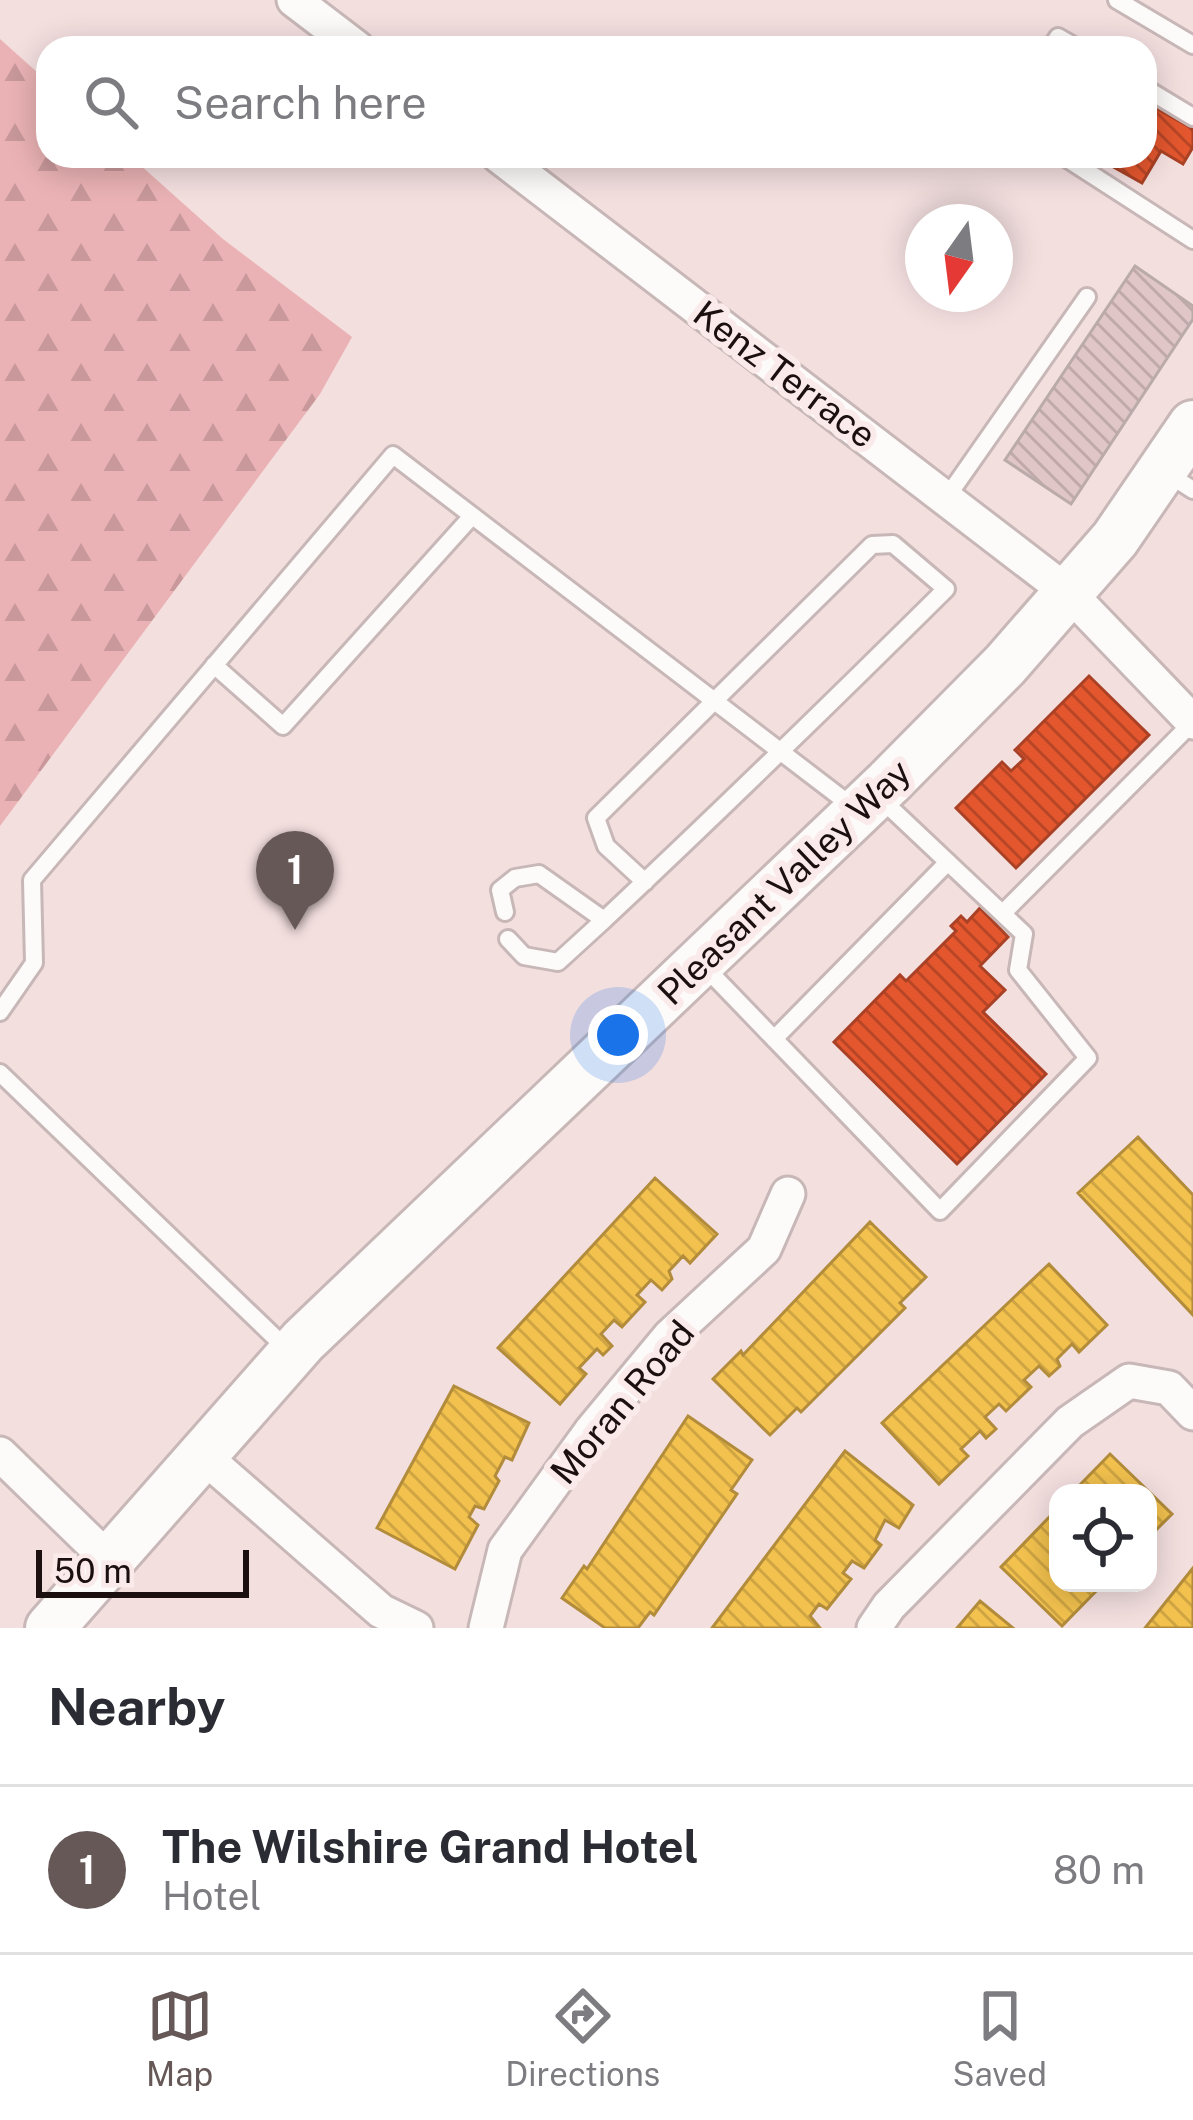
<!DOCTYPE html>
<html lang="en">
<head>
<meta charset="utf-8">
<style>
	:root { --surface:#fff; --page:#f2f2f3; --text:#2b2b33; --muted:#7c7c81; --line:#e1e1e2; --accent:#675858 }
	body { margin:0; font-family:"Public Sans",sans-serif; background:var(--page); color:var(--text) }
	.controls { position:absolute; right:36px; bottom:36px; display:grid; overflow:hidden; border-radius:24px; box-shadow:0 6px 30px #0003 }
	.controls button { width:108px; height:108px; display:grid; place-items:center; padding:0; border:0; border-bottom:3px solid var(--line); background:var(--surface); color:var(--text); font:60px sans-serif }
	.compass { position:absolute; left:905px; top:204px; width:108px; height:108px; border-radius:50%; background:var(--surface); box-shadow:0 6px 30px #0003; rotate:194deg }
	.scale { position:absolute; left:36px; bottom:30px; width:213px; box-sizing:border-box; padding-left:12px; border:6px solid #1b0f0f; border-top:0; font-size:33px; line-height:42px; white-space:nowrap; color:#1b0f0f; -webkit-text-stroke:9px #faeaea; paint-order:stroke }
	.you { position:absolute; left:618px; top:1035px; width:42px; height:42px; margin:-30px; border:9px solid #fff; border-radius:50%; background:#1a73e8; box-shadow:0 0 0 18px #1a73e833 }
	.badge { display:grid; place-items:center; width:78px; height:78px; border-radius:50%; background:var(--accent); color:#fff; font-size:39px; font-weight:700 }
	.pin { position:absolute; translate:-50% -99px; filter:drop-shadow(0 3px 6px #0008) }
	.pin::after { content:''; position:absolute; top:63px; width:42px; height:36px; background:inherit; clip-path:polygon(0 0,100% 0,50% 100%) }
	.list { margin:0; padding:0; list-style:none }
	h2 { display:flex; justify-content:space-between; align-items:center; height:156px; margin:0; padding:0 48px; font-size:51px }
	h2 small { font-size:39px; font-weight:400; color:var(--muted) }
	.list li { display:grid; grid-template-columns:78px 1fr auto; gap:36px; align-items:center; box-sizing:border-box; height:168px; padding:0 48px; border-top:3px solid var(--line) }
	.list b { display:block; font-size:45px; white-space:nowrap }
	.list p { margin:0; font-size:39px; white-space:nowrap; color:var(--muted) }
	.list em { font-size:39px; font-style:normal; color:var(--muted) }
	.icon { flex:none; width:66px; height:66px; fill:none; stroke:currentColor; stroke-width:2; stroke-linecap:round; stroke-linejoin:round }
	.map { position:relative; flex:none; width:1193px; height:1628px; overflow:hidden }
	.search { position:absolute; background:var(--surface); box-shadow:0 6px 30px #0003; left:36px; right:36px; top:36px; height:132px; display:flex; align-items:center; gap:30px; box-sizing:border-box; padding:0 42px; border-radius:36px; color:var(--muted); font-size:45px }
	.sheet { height:324px; background:var(--surface) }
	nav { display:flex; justify-content:space-around; align-items:center; box-sizing:border-box; height:168px; border-top:3px solid var(--line); background:var(--surface); font-size:33px; color:var(--muted) }
	nav a { display:grid; justify-items:center; gap:6px }
	nav .on { color:var(--accent) }
	.map>svg:first-child { display:block }
	.forest { fill:url(#forest-firs) }
	.homes { fill:url(#homes-back-hatch); stroke:#b28c3b; stroke-width:3 }
	.shops { fill:url(#shops-back-hatch); stroke:#a84125; stroke-width:3 }
	.building { fill:url(#building-back-hatch); stroke:#baaaaa; stroke-width:3 }
	.lines { fill:none; stroke-linecap:round; stroke-linejoin:round }
	.service-casing { stroke:#c8b7b7; stroke-width:22 }
	.minor-casing { stroke:#c8b7b7; stroke-width:39 }
	.secondary-casing { stroke:#c8b7b7; stroke-width:54 }
	.service { stroke:#fdfafa; stroke-width:16 }
	.minor { stroke:#fdfafa; stroke-width:33 }
	.secondary { stroke:#fdfafa; stroke-width:48 }
	.labels { text-anchor:middle; stroke-width:12; stroke-linejoin:round; paint-order:stroke }
	.street-label { font-size:36px; fill:#1b0f0f; stroke:#faeaea }
</style>
</head>
<body>
<div class="map">
<svg width="1193" height="1628" viewBox="0 0 1193 1628">
	<defs>
		<pattern id="forest-firs" width="22" height="20" patternUnits="userSpaceOnUse" patternTransform="scale(3)"><rect width="22" height="20" fill="#eab2b4"/><path d="M5 1l3.5 6h-7zM16 11l3.5 6h-7z" fill="#c8989a"/></pattern>
		<pattern id="homes-back-hatch" width="6" height="6" patternUnits="userSpaceOnUse" patternTransform="scale(3)"><rect width="6" height="6" fill="#f2c14e"/><path d="M-1 5l2 2M0 0l6 6M5-1l2 2" fill="none" stroke="#cfa543"/></pattern>
		<pattern id="shops-back-hatch" width="6" height="6" patternUnits="userSpaceOnUse" patternTransform="scale(3)"><rect width="6" height="6" fill="#e4572e"/><path d="M-1 5l2 2M0 0l6 6M5-1l2 2" fill="none" stroke="#b84626"/></pattern>
		<pattern id="building-back-hatch" width="6" height="6" patternUnits="userSpaceOnUse" patternTransform="scale(3)"><rect width="6" height="6" fill="#e0c6c7"/><path d="M-1 5l2 2M0 0l6 6M5-1l2 2" fill="none" stroke="#c0a9aa"/></pattern>
	</defs>
	<rect width="100%" height="100%" fill="#f4dfdf"/>
	<path class="forest" d="M0,39L48,82V156H130L223,239L352,337L320,394L0,826Z"/>
	<path class="homes" d="M1138,1137L1193,1195V1315L1078,1193Z
		M655,1178L717,1234L690,1263L683,1256L669,1271L672,1279L662,1290L651,1280L637,1295L645,1302L622,1327L614,1320L601,1334L612,1346L603,1355L597,1349L579,1368L586,1374L560,1404L498,1348Z
		M870,1222L926,1277L900,1303L905,1308L801,1412L797,1408L770,1435L713,1379L741,1351L743,1355Z
		M1049,1264L1107,1325L1079,1352L1072,1344L1057,1359L1060,1366L1049,1376L1039,1366L1024,1380L1031,1387L1006,1411L999,1404L985,1417L996,1429L986,1438L980,1431L961,1449L968,1456L939,1484L882,1423Z
		M454,1386L529,1423L512,1460L505,1457L495,1476L499,1481L484,1509L475,1506L469,1517L478,1525L455,1569L377,1528Z
		M688,1416L752,1460L731,1490L737,1494L654,1615L650,1612L638,1628H605L562,1598L584,1566L587,1569Z
		M845,1451L913,1505L899,1528L885,1520L875,1540L881,1545L864,1568L852,1561L843,1573L851,1579L827,1609L819,1604L810,1616L820,1628H712Z
		M1110,1454L1172,1514L1148,1538V1493H1072Z
		M1058,1508V1583H1104L1062,1626L1001,1567Z
		M1193,1568V1628H1145Z
		M980,1601L1013,1628H957Z"/>
	<path class="shops" d="M1145,102L1193,129V147L1183,164L1161,151L1142,183L1094,156H1145Z
		M1089,676L1149,735L1016,868L956,808L1002,762L1011,771L1024,759L1015,750Z
		M980,908L1008,937L980,966L1005,990L983,1012L1046,1074L957,1164L834,1042L900,975L906,981L956,931L951,926L961,916L967,922Z"/>
	<path class="building" d="M1135,266L1193,306V319L1071,504L1005,460Z"/>
	<g class="lines">
		<defs>
			<path id="service" d="M1117,0L1193,45
				M1051,48L1058,37L1077,48
				M1145,88L1193,117
				M1063,156L1193,240
				M1168,474L1193,490
				M947,497L1087,297
				M214,665L283,726L472,516
				M505,912L500,890L515,878L539,874L604,920L558,962L524,956L508,939
				M1003,913L1193,722
				M604,920C720,811 833,701 946,589L893,544L872,545L596,818L606,846L645,882
				M701,963L940,1211L1088,1058L1018,970L1024,934L881,799
				M0,1012L34,963L32,880L393,455L853,807
				M774,1039L948,862
				M0,1073L289,1351"/>
			<path id="minor" d="M294,0L357,48
				M499,156L1070,594L1193,722
				M0,1454L109,1560
				M201,1454L381,1611L416,1628
				M486,1628L505,1550L592,1430L670,1336L764,1249L788,1194
				M874,1628L889,1606L1070,1422L1129,1381L1169,1388L1193,1413"/>
			<path id="secondary" d="M50,1628L303,1341L889,782L1005,665L1115,539L1193,425"/>
		</defs>
		<use href="#service" class="service-casing"/>
		<use href="#minor" class="minor-casing"/>
		<use href="#secondary" class="secondary-casing"/>
		<use href="#service" class="service"/>
		<use href="#minor" class="minor"/>
		<use href="#secondary" class="secondary"/>
	</g>
	<g class="labels">
		<g class="street-label">
			<text transform="translate(785 374) rotate(37)" y="13">Kenz Terrace</text>
			<text transform="translate(784 882) rotate(-44)" y="13">Pleasant Valley Way</text>
			<text transform="translate(622 1402) rotate(-50)" y="13">Moran Road</text>
		</g>
	</g>
</svg>
<div class="controls">
<button><svg class="icon" aria-label="locate" viewBox="0 0 24 24"><circle cx="12" cy="12" r="6"/><path d="M12 2v4M12 18v4M2 12h4M18 12h4"/></svg></button>
</div>
<svg class="compass" viewBox="-18 -18 36 36"><path d="M0-13l5 13h-10z" fill="#e53935"/><path d="M0 13l5-13h-10z" fill="#7c7c81"/></svg>
<div class="scale">50 m</div>
<div class="you"></div>
<div class="pin badge" style="left:295px;top:930px">1</div>
<div class="search"><svg class="icon" aria-label="search" viewBox="0 0 24 24"><circle cx="10" cy="10" r="6"/><path d="M15 15l6 6"/></svg>Search here</div>
</div>
<section class="sheet">
<h2>Nearby<small></small></h2>
<ul class="list">
<li><span class="badge">1</span><div><b>The Wilshire Grand Hotel</b><p>Hotel</p></div><em>80 m</em></li>
</ul>
</section>
<nav>
<a class="on"><svg class="icon" aria-label="map" viewBox="0 0 24 24"><path d="M3 6l6-2 6 2 6-2v14l-6 2-6-2-6 2zM9 4v14M15 6v14"/></svg>Map</a>
<a><svg class="icon" aria-label="directions" viewBox="0 0 24 24"><path d="M12 3l9 9-9 9-9-9zM9 14v-3h6M13 9l2 2-2 2"/></svg>Directions</a>
<a><svg class="icon" aria-label="saved" viewBox="0 0 24 24"><path d="M7 4h10v16l-5-4-5 4z"/></svg>Saved</a>
</nav>
</body>
</html>
